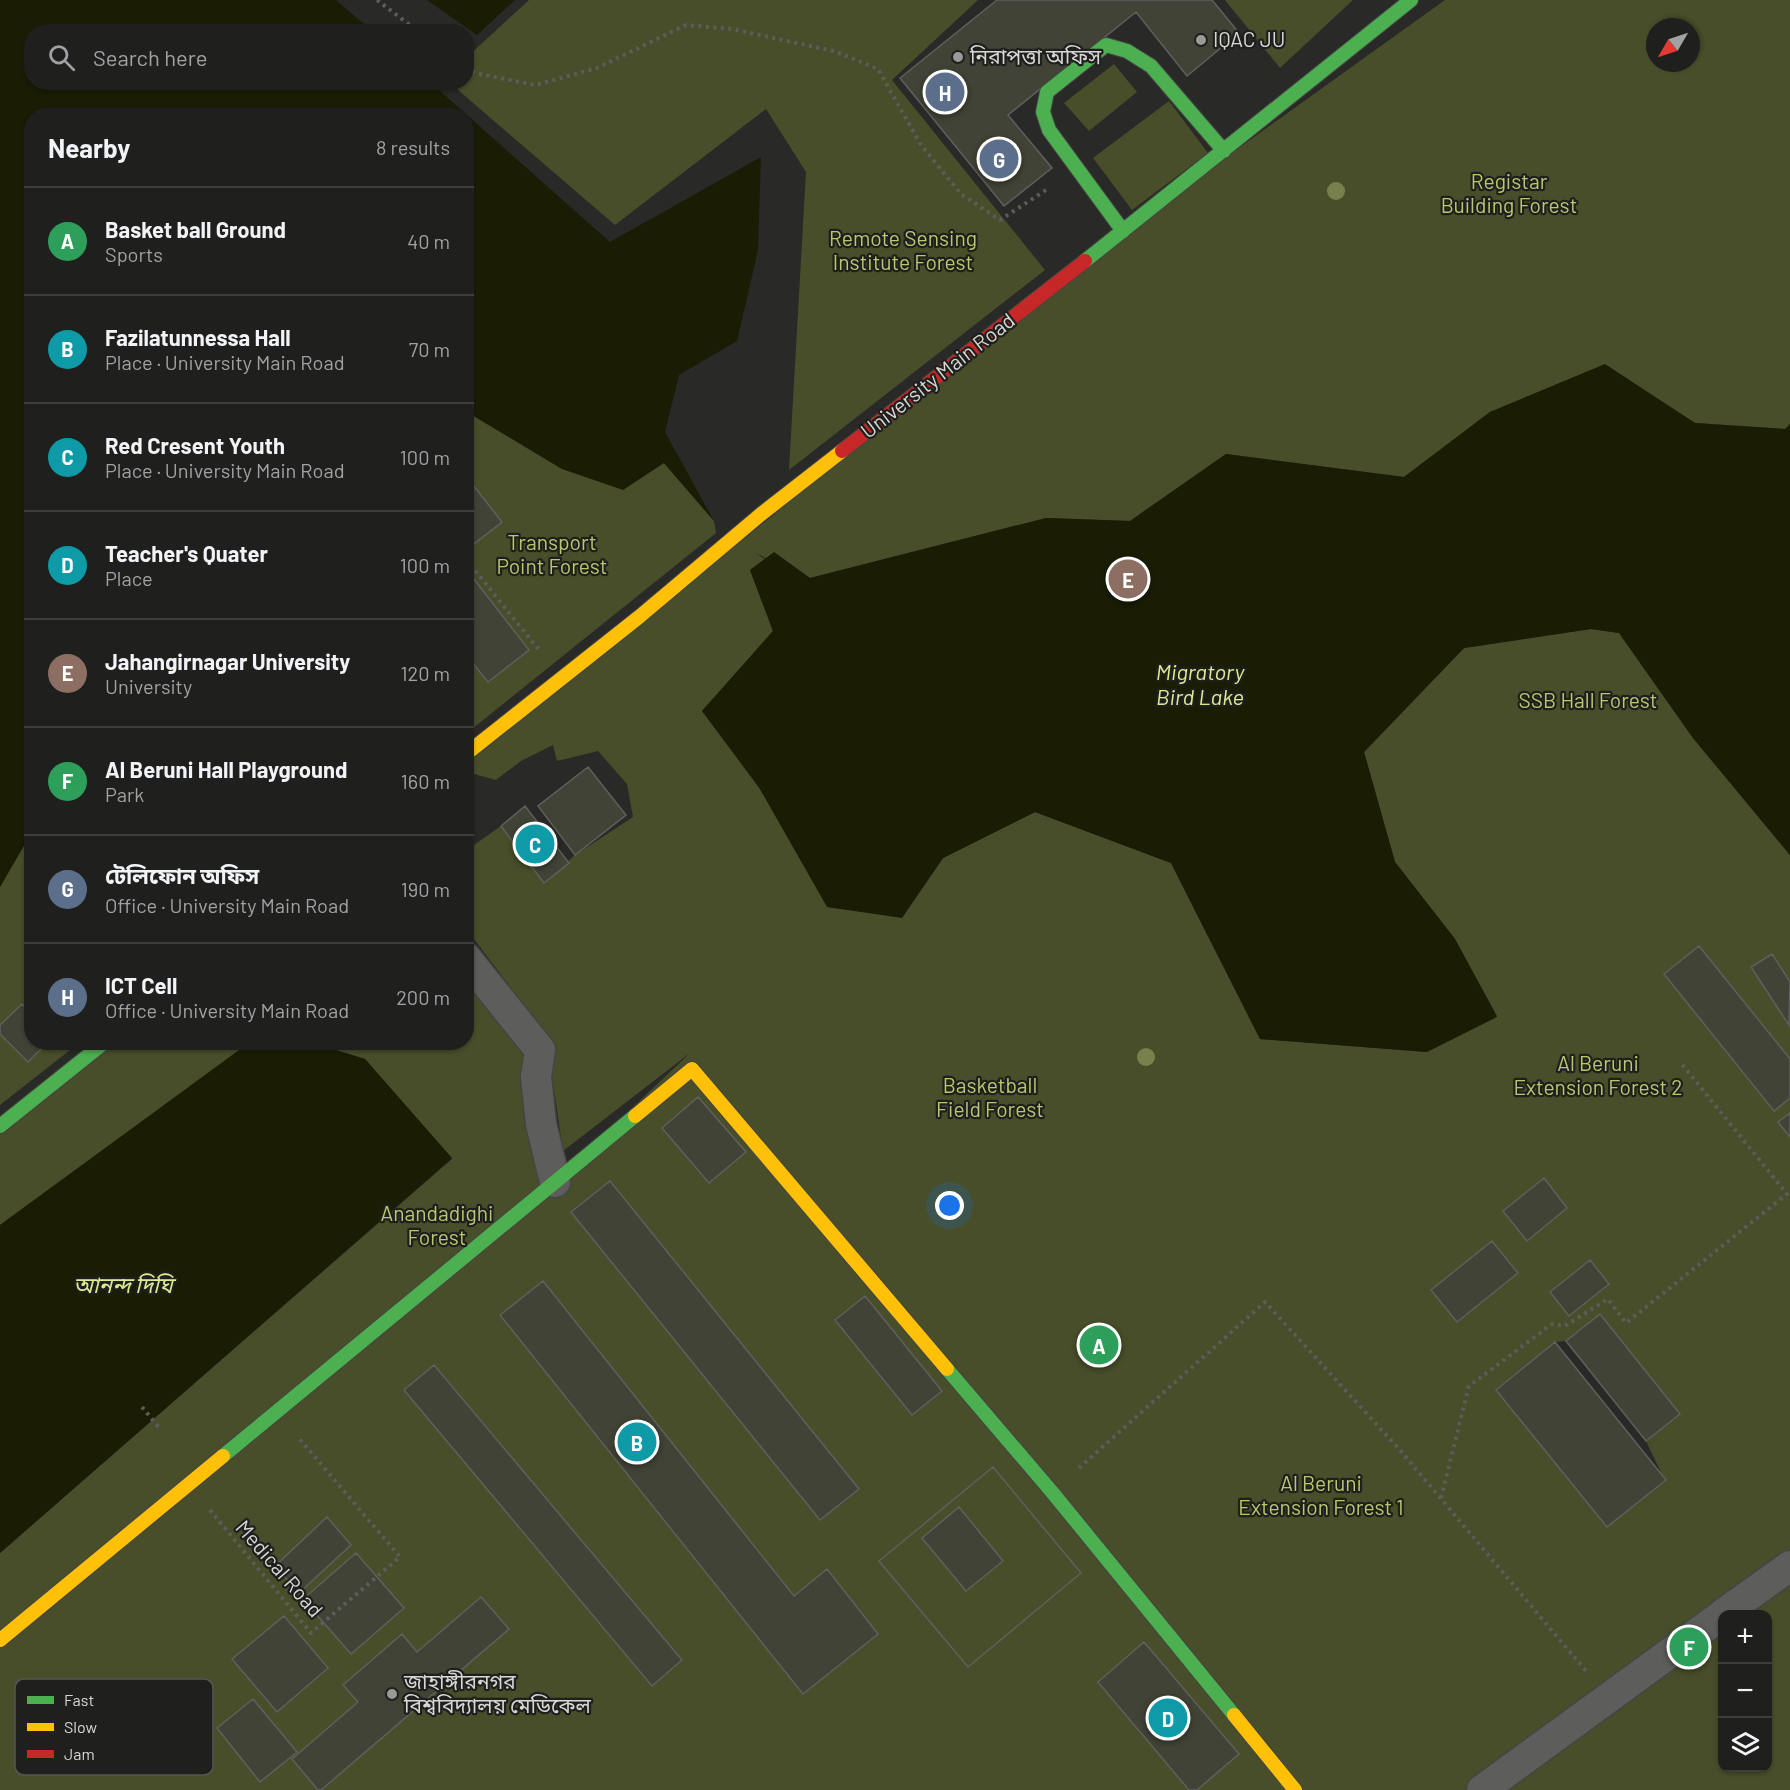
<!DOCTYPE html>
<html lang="en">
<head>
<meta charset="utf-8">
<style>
	:root { --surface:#1f1f1e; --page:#2c2c2b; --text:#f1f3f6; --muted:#a1a2a4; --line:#3c3d3c; --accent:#8c9099 }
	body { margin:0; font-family:Barlow,"Noto Sans Bengali",sans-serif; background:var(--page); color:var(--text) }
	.controls { position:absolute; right:18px; bottom:18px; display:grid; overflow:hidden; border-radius:12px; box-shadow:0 2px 4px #0004 }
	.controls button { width:54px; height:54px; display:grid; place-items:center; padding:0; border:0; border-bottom:2px solid var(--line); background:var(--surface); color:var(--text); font:30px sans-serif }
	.compass { position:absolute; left:1646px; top:18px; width:54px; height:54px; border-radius:50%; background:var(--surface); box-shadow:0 2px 4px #0004; rotate:231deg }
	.you { position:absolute; left:950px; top:1206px; width:21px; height:21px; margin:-15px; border:4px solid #fff; border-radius:50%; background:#1a73e8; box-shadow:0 0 0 9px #1a73e833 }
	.badge { display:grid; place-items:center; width:39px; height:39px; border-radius:50%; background:var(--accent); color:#fff; font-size:20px; font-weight:700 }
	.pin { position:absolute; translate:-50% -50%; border:3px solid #fff; box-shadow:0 2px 6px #0006 }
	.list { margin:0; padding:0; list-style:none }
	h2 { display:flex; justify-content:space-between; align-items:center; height:78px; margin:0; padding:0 24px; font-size:26px }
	h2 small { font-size:20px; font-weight:400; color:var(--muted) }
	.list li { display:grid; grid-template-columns:39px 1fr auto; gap:18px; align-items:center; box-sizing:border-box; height:108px; padding:0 24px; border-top:2px solid var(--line) }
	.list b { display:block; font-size:22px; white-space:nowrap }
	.list p { margin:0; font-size:20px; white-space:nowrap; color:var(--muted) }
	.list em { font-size:20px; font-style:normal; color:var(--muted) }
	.icon { flex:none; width:33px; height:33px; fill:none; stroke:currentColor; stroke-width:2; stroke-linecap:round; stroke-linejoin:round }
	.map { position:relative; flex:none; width:1790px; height:1790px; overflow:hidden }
	.search { position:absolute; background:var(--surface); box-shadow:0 2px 4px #0004; left:24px; top:24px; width:450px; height:66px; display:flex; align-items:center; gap:15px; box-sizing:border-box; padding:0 21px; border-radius:24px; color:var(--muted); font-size:22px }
	.panel { position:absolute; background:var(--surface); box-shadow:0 2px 4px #0004; left:24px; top:108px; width:450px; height:942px; border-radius:24px }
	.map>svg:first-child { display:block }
	.green { fill:#484e2a; fill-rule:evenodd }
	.water { fill:#1a1d04 }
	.building { fill:#414336; stroke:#5f605e; stroke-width:1.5; fill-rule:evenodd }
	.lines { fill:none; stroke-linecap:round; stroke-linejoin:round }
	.street-casing { stroke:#454544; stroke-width:33 }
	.fast-casing { stroke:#454544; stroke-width:16 }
	.slow-casing { stroke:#454544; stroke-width:16 }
	.jam-casing { stroke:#454544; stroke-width:16 }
	.path { stroke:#5c5c5b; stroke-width:4; stroke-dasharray:3 4.5; stroke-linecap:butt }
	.street { stroke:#5d5d5c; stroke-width:30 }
	.fast { stroke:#4caf50; stroke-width:14 }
	.slow { stroke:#ffc107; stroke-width:14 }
	.jam { stroke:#c62828; stroke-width:14 }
	.tree { fill:#78804e }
	.poi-dot { fill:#9a9b99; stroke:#1f201d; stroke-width:2 }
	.labels { text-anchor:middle; stroke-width:4.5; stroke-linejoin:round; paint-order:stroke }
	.poi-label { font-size:21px; fill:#d7d8d6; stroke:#1f201d; text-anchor:start }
	.park-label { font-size:21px; fill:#b8c86d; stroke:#1f201d }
	.street-label { font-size:21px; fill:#d7d8d6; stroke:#1f201d }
	.water-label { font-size:22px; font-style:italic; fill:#dced91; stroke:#1f201d }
	.key { fill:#1f201d; stroke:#565754; stroke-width:1.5 }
	.key-label { font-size:16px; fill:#d7d8d6 }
</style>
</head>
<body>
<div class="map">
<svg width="1790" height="1790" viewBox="0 0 1790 1790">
	<rect width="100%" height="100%" fill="#292928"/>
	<path class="green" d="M529,0H978L892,80L1045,270L789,470L806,172L766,109L615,225L450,83L466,82L467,57Z
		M1225,0H1353L1280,68Z
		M1445,0H1790V424L1786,429L1695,423L1604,365L1490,412L1404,477L1226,454L1130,521L1046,518L810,578L755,553L765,559L750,570L773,631L702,711L756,782L828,907L902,917L943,858L1035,812L1171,863L1260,1039L1426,1052L1497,1016L1455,939L1395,862L1364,752L1464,648L1591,629L1619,633L1693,738L1790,855V1059L1699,946L1664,974L1774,1111L1790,1098V1113L1778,1122L1790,1137V1790H0V1553L452,1159L365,1059L313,1043L466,1042L467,957L540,1050L555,1181L690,1053L563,1151L546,1034L467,930V850L501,826L544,882L575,855L633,817L627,784L598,751L557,761L553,745L521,761L496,780L467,772L474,758L1123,231ZM1655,27H1691V63H1655ZM1543,1179L1567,1208L1527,1240L1503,1211ZM1492,1241L1518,1272L1457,1322L1431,1290ZM1590,1260L1609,1284L1569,1316L1550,1292ZM1600,1314L1679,1414L1646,1441L1665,1481L1607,1527L1496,1390L1555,1342L1566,1341ZM1722,1614H1768V1768H1722Z
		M1114,64L1137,92L1089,131L1064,103Z
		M1169,101L1208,153L1132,210L1093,158Z
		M467,412L562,469L664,463L714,521L716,533L467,733Z
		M31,832L32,1042L79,1043L0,1105V887Z
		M105,1043H250L0,1225V1126Z"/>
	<path class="water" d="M0,0H336L372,31L32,32V82L431,83L610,242L761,157L758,250L737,341L679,375L665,432L714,521L664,463L623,490L562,469L467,412L466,116H32V832L0,887Z
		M427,0H515L477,35Z
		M1605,364L1695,423L1785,429L1790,424V855L1693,738L1619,633L1591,629L1464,648L1364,752L1395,862L1455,939L1497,1017L1427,1052L1260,1039L1171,863L1035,812L943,858L902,918L827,907L760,789L702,711L773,631L750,570L774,552L810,578L1046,518L1130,521L1226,454L1404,477L1490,412Z
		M250,1042L313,1043L365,1059L452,1158L0,1553V1225Z"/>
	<path class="building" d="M997,0H1212L1239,33L1187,76L1136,12L1008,115L1052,168L1004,206L900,78Z
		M466,476L502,522L466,550Z
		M466,569L529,650L488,682L466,655Z
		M588,767L626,815L575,855L538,806Z
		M525,806L569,863L544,883L501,826Z
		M1699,946L1790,1059V1098L1774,1111L1664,974Z
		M1772,954L1790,982L1789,1025L1751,967Z
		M22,1004L32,1014V1042H48L28,1062L0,1034V1025Z
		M698,1097L746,1152L709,1183L662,1128Z
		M1790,1113V1137L1778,1122Z
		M1544,1178L1567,1208L1527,1241L1503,1211Z
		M610,1181L859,1489L820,1520L571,1212Z
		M1492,1241L1518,1273L1457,1322L1431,1290Z
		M1590,1260L1609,1284L1569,1316L1550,1292Z
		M543,1281L794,1596L827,1569L878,1634L803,1694L500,1315Z
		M865,1296L942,1391L912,1415L835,1320Z
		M1600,1314L1680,1414L1646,1441L1566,1341Z
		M1555,1342L1666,1480L1607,1527L1496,1390Z
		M434,1365L682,1660L652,1686L404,1390Z
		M993,1467L1081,1573L968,1667L879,1561ZM959,1507L1003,1561L966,1591L922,1538Z
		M993,1467L1081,1573L968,1667L879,1561Z
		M327,1517L351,1545L299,1593L275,1566Z
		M356,1553L404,1608L351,1654L303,1599Z
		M481,1597L509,1629L321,1790H318L292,1759L358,1702L343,1685L402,1634L417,1652Z
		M284,1616L328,1668L277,1712L232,1659Z
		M1144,1642L1239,1754L1197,1790H1189L1098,1682Z
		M253,1699L297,1752L260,1782L217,1728Z"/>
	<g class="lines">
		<defs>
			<path id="street" d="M466,958L540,1050L536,1077L541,1124L555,1182
				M1723,1614L1790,1566
				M1482,1790L1722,1615"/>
			<path id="fast" d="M1123,231L1049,130L1043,112L1047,92L1106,45L1127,51L1151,66L1224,151
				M1085,261L1411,0
				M0,1126L105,1042
				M947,1369L1052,1492L1234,1715
				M223,1456L635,1116"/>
			<path id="slow" d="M466,754L639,617L760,515L842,451
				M635,1116L692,1069L947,1369
				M0,1640L223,1456
				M1234,1715L1295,1790"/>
			<path id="jam" d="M842,451L1085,261"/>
		</defs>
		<use href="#street" class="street-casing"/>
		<use href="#fast" class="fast-casing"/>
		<use href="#slow" class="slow-casing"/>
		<use href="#jam" class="jam-casing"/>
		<path class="path" d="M377,0L419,32
			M466,67L475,73L535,85L597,68L686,25L732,29L834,51L878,69L921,145L961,194L1000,220L1049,188
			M466,559L539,650
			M142,1407L161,1430
			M1079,1468L1265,1302L1399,1449L1586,1671
			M1441,1498L1469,1386L1552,1324L1565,1326L1608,1299L1626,1323L1787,1194L1681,1063
			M210,1510L311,1633L400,1557L298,1437"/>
		<use href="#street" class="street"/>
		<use href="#fast" class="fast"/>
		<use href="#slow" class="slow"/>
		<use href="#jam" class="jam"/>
	</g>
	<g class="tree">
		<circle cx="1336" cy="191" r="9"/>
		<circle cx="1146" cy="1057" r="9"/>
	</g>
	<g class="poi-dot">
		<circle cx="1201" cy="40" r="6"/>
		<circle cx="958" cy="57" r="6"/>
		<circle cx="392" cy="1694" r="6"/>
	</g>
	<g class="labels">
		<g class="poi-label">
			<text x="1213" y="47">IQAC JU</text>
			<text x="970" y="64">নিরাপত্তা অফিস</text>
			<text x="404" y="1689">জাহাঙ্গীরনগর<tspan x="404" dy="24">বিশ্ববিদ্যালয় মেডিকেল</tspan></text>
		</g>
		<g class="park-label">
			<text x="1509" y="189">Registar<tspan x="1509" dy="24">Building Forest</tspan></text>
			<text x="903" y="246">Remote Sensing<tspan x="903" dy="24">Institute Forest</tspan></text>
			<text x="552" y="550">Transport<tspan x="552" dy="24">Point Forest</tspan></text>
			<text x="1588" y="708">SSB Hall Forest</text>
			<text x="1598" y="1071">Al Beruni<tspan x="1598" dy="24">Extension Forest 2</tspan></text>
			<text x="990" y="1093">Basketball<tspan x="990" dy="24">Field Forest</tspan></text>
			<text x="437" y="1221">Anandadighi<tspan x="437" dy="24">Forest</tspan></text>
			<text x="1321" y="1491">Al Beruni<tspan x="1321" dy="24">Extension Forest 1</tspan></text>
		</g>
		<g class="street-label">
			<text transform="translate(938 376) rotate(-38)" y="7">University Main Road</text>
			<text transform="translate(279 1569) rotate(49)" y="7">Medical Road</text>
		</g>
		<g class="water-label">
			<text x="1200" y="680">Migratory<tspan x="1200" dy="25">Bird Lake</tspan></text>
			<text x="123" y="1293">আনন্দ দিঘি</text>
		</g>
	</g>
	<rect x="15" y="1679" width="198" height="96" rx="9" class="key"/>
	<rect x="27" y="1696" width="27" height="8" fill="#4caf50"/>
	<rect x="27" y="1723" width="27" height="8" fill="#ffc107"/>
	<rect x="27" y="1750" width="27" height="8" fill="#c62828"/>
	<g class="key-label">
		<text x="64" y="1706">Fast</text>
		<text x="64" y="1733">Slow</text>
		<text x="64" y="1760">Jam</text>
	</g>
</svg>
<div class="controls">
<button>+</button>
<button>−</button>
<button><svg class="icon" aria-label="layers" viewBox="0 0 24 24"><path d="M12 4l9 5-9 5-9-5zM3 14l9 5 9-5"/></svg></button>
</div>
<svg class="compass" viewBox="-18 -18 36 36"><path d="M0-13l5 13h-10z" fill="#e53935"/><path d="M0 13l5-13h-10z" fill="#a1a2a4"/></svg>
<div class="you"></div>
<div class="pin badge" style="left:1099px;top:1345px;background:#2e9e5b">A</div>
<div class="pin badge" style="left:637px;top:1442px;background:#0f9aa8">B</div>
<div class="pin badge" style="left:535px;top:844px;background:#0f9aa8">C</div>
<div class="pin badge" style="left:1168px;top:1718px;background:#0f9aa8">D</div>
<div class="pin badge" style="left:1128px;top:579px;background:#8d6e63">E</div>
<div class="pin badge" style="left:1689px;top:1647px;background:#2e9e5b">F</div>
<div class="pin badge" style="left:999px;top:159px;background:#5c6f8a">G</div>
<div class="pin badge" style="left:945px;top:92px;background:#5c6f8a">H</div>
<div class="search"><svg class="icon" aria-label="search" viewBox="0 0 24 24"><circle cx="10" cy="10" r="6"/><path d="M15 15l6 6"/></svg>Search here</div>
<section class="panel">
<h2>Nearby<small>8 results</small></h2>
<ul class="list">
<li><span class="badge" style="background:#2e9e5b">A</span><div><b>Basket ball Ground</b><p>Sports</p></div><em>40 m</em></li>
<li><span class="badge" style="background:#0f9aa8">B</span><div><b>Fazilatunnessa Hall</b><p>Place · University Main Road</p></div><em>70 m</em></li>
<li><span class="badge" style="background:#0f9aa8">C</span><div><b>Red Cresent Youth</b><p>Place · University Main Road</p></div><em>100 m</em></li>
<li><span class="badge" style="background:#0f9aa8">D</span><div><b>Teacher's Quater</b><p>Place</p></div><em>100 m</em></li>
<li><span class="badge" style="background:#8d6e63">E</span><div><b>Jahangirnagar University</b><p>University</p></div><em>120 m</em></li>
<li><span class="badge" style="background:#2e9e5b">F</span><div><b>Al Beruni Hall Playground</b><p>Park</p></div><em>160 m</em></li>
<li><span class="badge" style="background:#5c6f8a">G</span><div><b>টেলিফোন অফিস</b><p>Office · University Main Road</p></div><em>190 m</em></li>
<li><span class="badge" style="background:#5c6f8a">H</span><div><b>ICT Cell</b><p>Office · University Main Road</p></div><em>200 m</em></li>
</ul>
</section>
</div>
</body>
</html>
